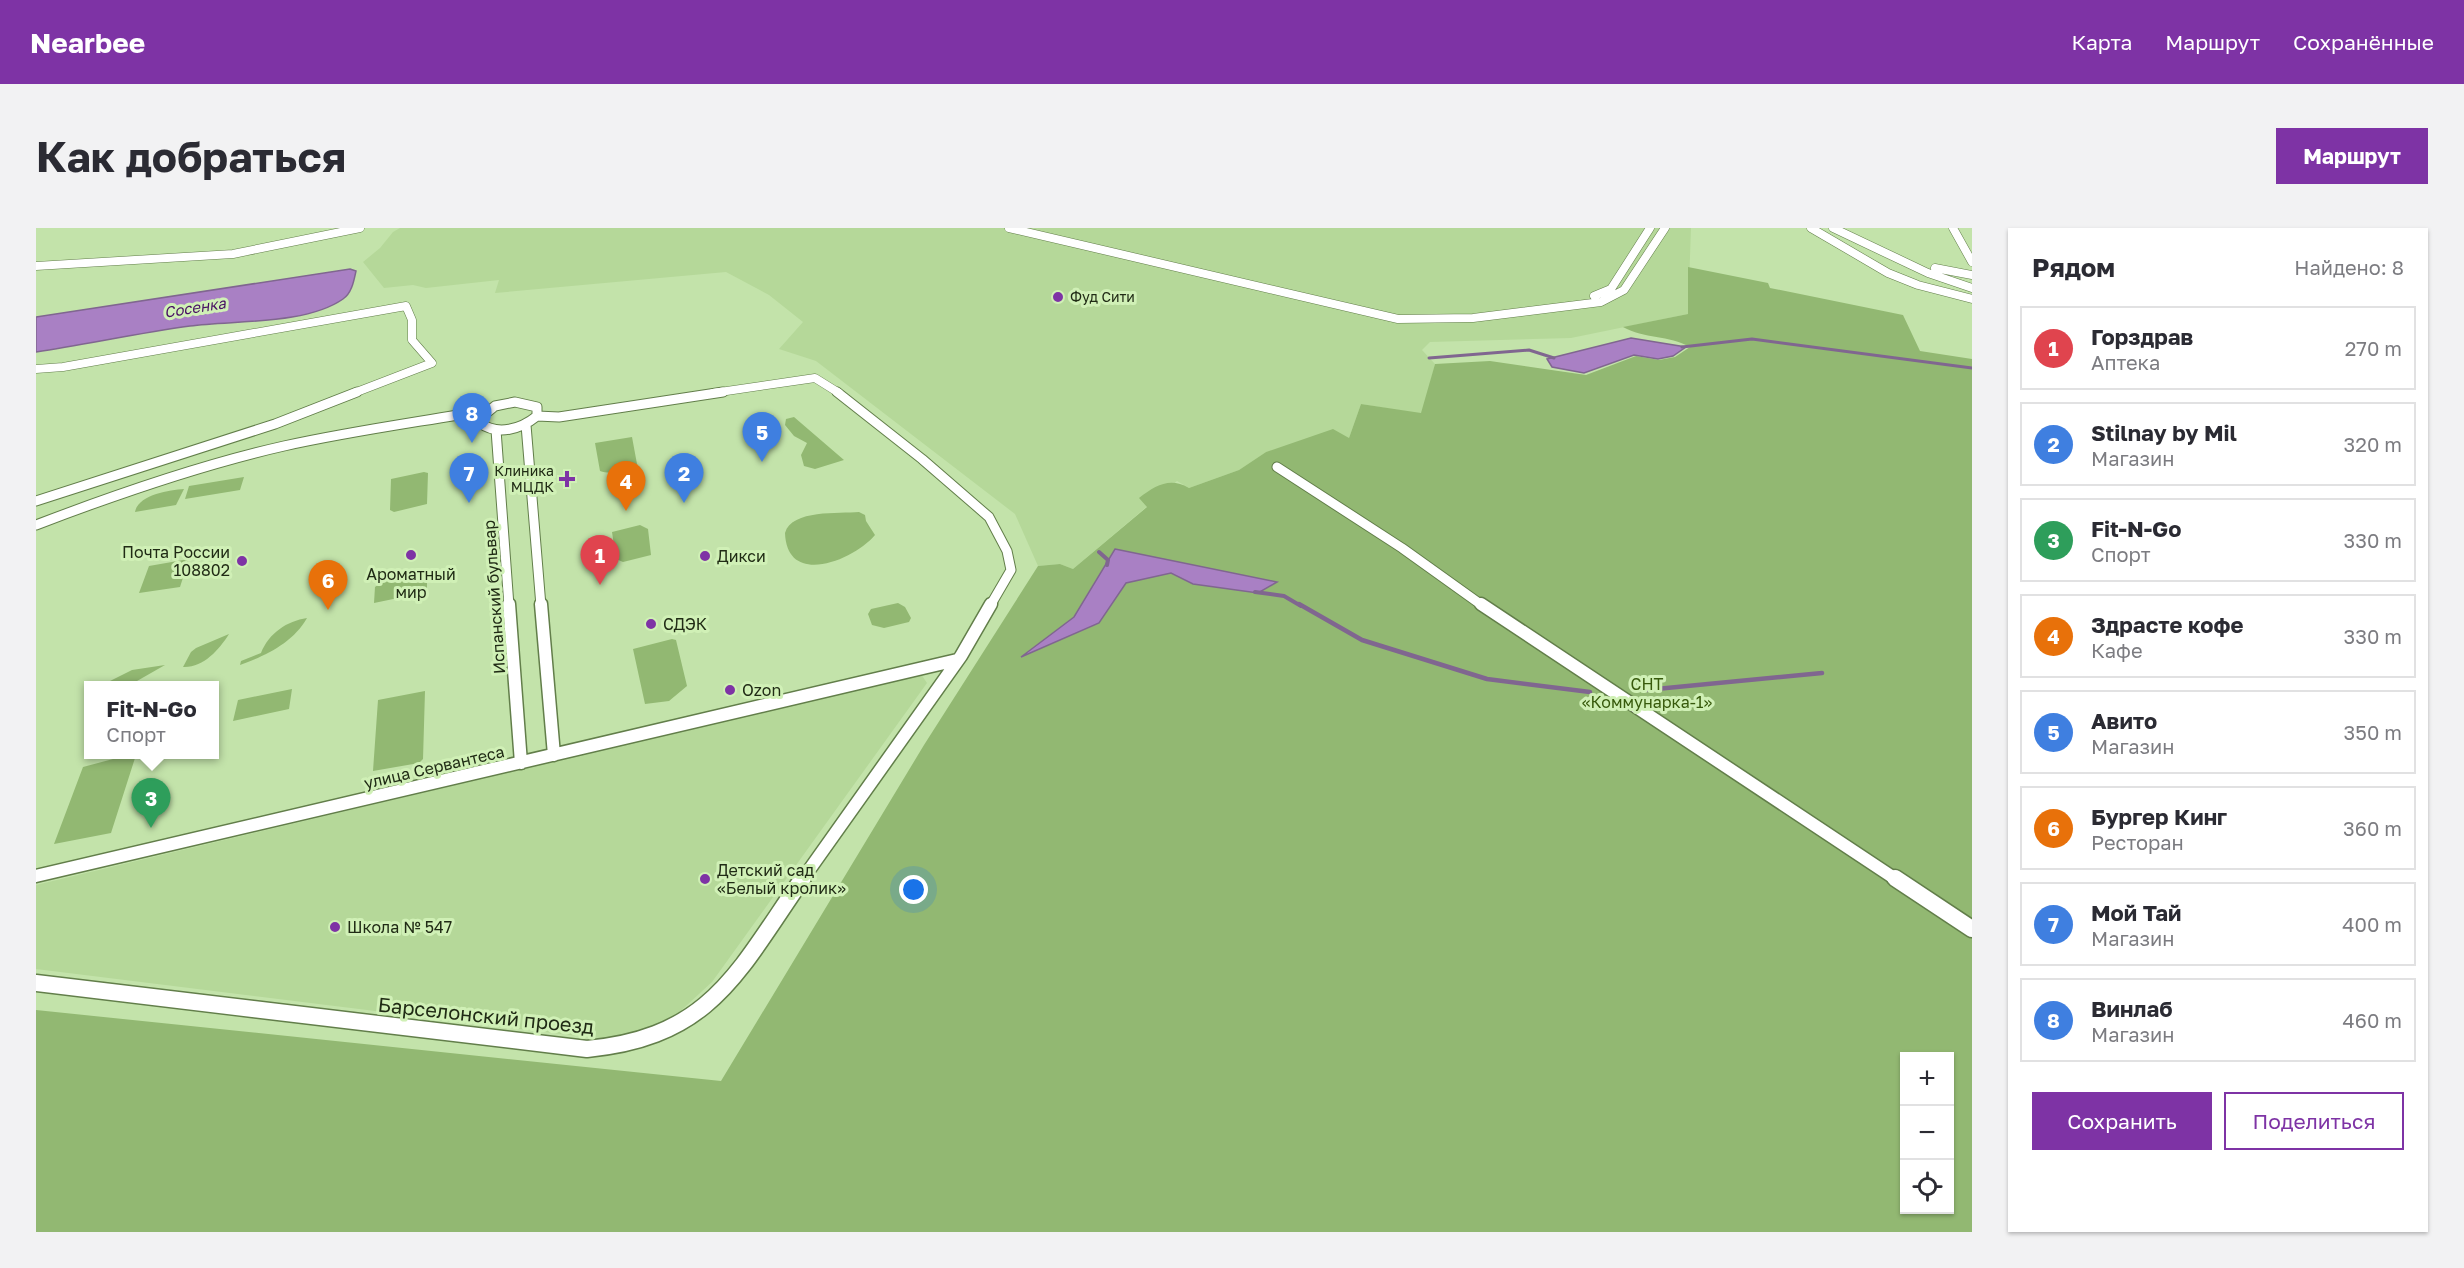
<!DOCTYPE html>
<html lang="ru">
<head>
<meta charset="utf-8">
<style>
	:root { --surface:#fff; --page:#f2f2f3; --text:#2b2b33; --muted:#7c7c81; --line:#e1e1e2; --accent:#7e33a5 }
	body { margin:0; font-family:"Golos Text",sans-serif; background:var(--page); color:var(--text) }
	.controls { position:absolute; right:18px; bottom:18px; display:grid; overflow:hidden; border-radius:0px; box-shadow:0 2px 4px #0004 }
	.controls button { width:54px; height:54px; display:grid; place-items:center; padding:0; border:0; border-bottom:2px solid var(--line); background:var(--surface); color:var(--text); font:30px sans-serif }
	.you { position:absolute; left:878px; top:662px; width:21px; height:21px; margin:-15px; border:4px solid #fff; border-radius:50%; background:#1a73e8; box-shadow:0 0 0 9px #1a73e833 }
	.badge { display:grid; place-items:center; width:39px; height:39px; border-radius:50%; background:var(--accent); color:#fff; font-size:20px; font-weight:700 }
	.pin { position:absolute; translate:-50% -50px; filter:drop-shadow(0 2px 3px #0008) }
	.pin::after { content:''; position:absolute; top:32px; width:21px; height:18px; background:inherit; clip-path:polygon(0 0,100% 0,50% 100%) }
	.popup { position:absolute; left:48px; top:453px; width:135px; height:78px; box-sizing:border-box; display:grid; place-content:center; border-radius:0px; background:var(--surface); filter:drop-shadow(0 2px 4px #0005); font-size:20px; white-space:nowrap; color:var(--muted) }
	.popup b { font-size:22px; color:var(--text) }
	.popup::after { content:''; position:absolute; left:50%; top:100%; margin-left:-12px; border:12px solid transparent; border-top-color:var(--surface) }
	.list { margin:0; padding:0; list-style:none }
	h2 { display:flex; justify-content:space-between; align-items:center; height:78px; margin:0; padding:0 24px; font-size:26px }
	h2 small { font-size:20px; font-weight:400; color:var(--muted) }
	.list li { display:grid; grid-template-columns:39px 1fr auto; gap:18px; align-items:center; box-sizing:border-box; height:84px; margin:0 12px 12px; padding:0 12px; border:2px solid var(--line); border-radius:0px }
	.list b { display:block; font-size:22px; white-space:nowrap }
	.list p { margin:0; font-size:20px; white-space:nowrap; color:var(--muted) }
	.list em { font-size:20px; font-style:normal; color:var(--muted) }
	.actions { display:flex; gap:12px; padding:18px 24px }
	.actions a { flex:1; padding:14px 0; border:2px solid var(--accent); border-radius:0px; text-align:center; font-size:21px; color:var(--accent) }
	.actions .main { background:var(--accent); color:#fff }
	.icon { flex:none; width:33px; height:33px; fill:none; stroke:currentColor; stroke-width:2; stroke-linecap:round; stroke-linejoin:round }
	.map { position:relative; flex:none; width:1936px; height:1004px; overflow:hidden; border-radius:0px }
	header { display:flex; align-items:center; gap:36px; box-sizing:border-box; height:84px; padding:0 30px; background:var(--accent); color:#fff }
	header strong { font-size:28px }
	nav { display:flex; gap:33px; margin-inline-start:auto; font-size:21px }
	.intro { display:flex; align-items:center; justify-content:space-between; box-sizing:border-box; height:144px; padding:0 36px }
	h1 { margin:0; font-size:42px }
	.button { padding:15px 27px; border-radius:0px; background:var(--accent); color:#fff; font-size:21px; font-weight:700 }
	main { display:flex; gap:36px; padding:0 36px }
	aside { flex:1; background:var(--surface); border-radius:0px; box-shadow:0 2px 4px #0004 }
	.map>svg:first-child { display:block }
	.built { fill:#b5d899 }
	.green { fill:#92b872; fill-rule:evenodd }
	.water { fill:#a980c4; stroke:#806690; stroke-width:1.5 }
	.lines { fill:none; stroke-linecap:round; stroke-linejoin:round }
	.stream-far2 { stroke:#806690; stroke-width:3 }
	.stream-far1 { stroke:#806690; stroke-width:4 }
	.stream { stroke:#806690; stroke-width:4.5 }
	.minor-far3-casing { stroke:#627e4a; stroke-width:9 }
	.minor-far2-casing { stroke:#627e4a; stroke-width:11 }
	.minor-far1-casing { stroke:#627e4a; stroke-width:15 }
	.minor-casing { stroke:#627e4a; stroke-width:19 }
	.minor-far3 { stroke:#fff; stroke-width:8 }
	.minor-far2 { stroke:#fff; stroke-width:9 }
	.minor-far1 { stroke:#fff; stroke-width:12 }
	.minor { stroke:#fff; stroke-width:16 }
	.poi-dot { fill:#7e33a5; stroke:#d0f0b6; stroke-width:2 }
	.labels { text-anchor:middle; stroke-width:6; stroke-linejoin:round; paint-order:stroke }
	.far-poi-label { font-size:14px; fill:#202b15; stroke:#d0f0b6; text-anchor:start }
	.far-water-label { font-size:15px; font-style:italic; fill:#481063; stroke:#d0f0b6 }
	.poi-label { font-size:16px; fill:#202b15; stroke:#d0f0b6; text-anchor:start }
	.street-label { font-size:16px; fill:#202b15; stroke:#d0f0b6 }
	.park-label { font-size:16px; fill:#375a0c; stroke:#d0f0b6 }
	.near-street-label { font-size:20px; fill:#202b15; stroke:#d0f0b6 }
</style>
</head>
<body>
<header>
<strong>Nearbee</strong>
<nav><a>Карта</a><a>Маршрут</a><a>Сохранённые</a></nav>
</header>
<div class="intro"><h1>Как добраться</h1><a class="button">Маршрут</a></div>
<main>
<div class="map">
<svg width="1936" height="1004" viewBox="0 0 1936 1004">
	<rect width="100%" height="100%" fill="#c3e3aa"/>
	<path class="built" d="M364,0H1655L1652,86L1535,110L1394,114L1386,122L1399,136L1386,186L1325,176L1313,210L1230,224L1203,242L1153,260L1141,253L1037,341L1024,336L1002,338L979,286L780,133L743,121L767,94L733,67L690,44L459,65L463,52L390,60L377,57L348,60L327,34L344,20L357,4Z
		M885,446L891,455L676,754L638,789L620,799L595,807L563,810L533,807L0,741V657Z"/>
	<path class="green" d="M1652,39L1732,55L1734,60L1867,87L1884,123L1936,131V1004H0V782L685,853L888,517L1002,338L1024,336L1037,341L1111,279L1103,270C1120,257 1134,249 1153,260L1203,242L1230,224L1297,201L1313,210L1325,176L1385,185L1399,136L1454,133L1550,147L1600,128L1623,132L1639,129L1654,119C1633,107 1608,111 1587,99L1652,86ZM1868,828H1914V982H1868Z
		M758,189L808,232L779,241L768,238L765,227L771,215L758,208L749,197L750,191Z
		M596,209L601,236C592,243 575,247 564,243L559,215Z
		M388,244L392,245L391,276L358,284L354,282L355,251Z
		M208,249L204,262L149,271L153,258Z
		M148,261L140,277L99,284C102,267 133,262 148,261Z
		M823,284L829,287L830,293L839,307C818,332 751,360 749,305C756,281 803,286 823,284Z
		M604,297L612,301L615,327L587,334L580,331L576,304Z
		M153,331L144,359L103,365L113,338Z
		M384,342L391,343V364L338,375L339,359L354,348Z
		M862,375L869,379L875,390L873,394L848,400L836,397L832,386L835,381Z
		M271,390C257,415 229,428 204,437L205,433L225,425C233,405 251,393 271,390Z
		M193,406C183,422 167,440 147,439L155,424L160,420Z
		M636,411L640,412L651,458L633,473L609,476L597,421Z
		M129,437L94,457H66L96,442Z
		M256,461L253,481L197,493L202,472Z
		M389,463L387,531L383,535L337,543L342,472Z
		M92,527L99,530L75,605L18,616L47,539Z"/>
	<path class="water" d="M314,41L320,43C318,52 316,65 307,71C270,97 198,92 154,98C103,105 52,116 0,124V89Z
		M1595,110L1650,119L1637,128L1622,131L1598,127L1548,145L1516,139L1511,131Z
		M1079,321L1241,354L1222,365L1157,356L1135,345L1090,355L1063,395L985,429L1038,389Z"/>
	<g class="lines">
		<path class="stream-far2" d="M1646,119L1716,111L1936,140
			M1393,130L1493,122L1518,130"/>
		<path class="stream-far1" d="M1063,324L1072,332L1071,337
			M1219,364L1248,368L1265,378"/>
		<path class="stream" d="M1263,376L1326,412L1451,451L1554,464
			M1610,462L1786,445"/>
		<defs>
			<path id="minor-far3" d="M973,0L1362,91L1437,90L1565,74L1588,62L1629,0
				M1775,0L1852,45L1882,57L1936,71
				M1797,0L1892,45L1936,60
				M1917,0L1936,34
				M0,38L197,26L324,0
				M1899,40L1936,47
				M1558,68L1575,61L1614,0
				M0,141L27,139L370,78L376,92V112L396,135L318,165
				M677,165L779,150L803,165"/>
			<path id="minor-far2" d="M801,164L886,231L953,289L971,323L975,342L954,378
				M479,174L501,179V188C485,201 462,208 444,195L443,191L459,178Z
				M501,188L523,189L687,164
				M490,197L505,378
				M460,202L473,378
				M1241,239L1366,320L1447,378
				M0,273L239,196L321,164
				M0,297C81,266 164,237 248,218C315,203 383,194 451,182"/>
			<path id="minor-far1" d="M473,376L485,535
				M505,376L518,527
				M1445,376L1861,652
				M0,648L921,432
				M766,652L925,428L955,376"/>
			<path id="minor" d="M1859,650L1936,701
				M0,755L551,821C676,809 702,743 767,650"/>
		</defs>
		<use href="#minor-far3" class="minor-far3-casing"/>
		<use href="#minor-far2" class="minor-far2-casing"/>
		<use href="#minor-far1" class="minor-far1-casing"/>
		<use href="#minor" class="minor-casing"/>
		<use href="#minor-far3" class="minor-far3"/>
		<use href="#minor-far2" class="minor-far2"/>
		<use href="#minor-far1" class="minor-far1"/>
		<use href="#minor" class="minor"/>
	</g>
	<g class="poi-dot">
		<circle cx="1022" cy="69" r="6"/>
		<path d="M528 242h6v6h6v6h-6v6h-6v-6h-6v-6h6z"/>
		<circle cx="375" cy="327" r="6"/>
		<circle cx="669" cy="328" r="6"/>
		<circle cx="206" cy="333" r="6"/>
		<circle cx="615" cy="396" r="6"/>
		<circle cx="694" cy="462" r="6"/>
		<circle cx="669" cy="651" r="6"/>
		<circle cx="299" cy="699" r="6"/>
	</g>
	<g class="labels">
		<g class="far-poi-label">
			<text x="1034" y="74">Фуд Сити</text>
			<text x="518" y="248" text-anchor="end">Клиника<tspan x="518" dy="16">МЦДК</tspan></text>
		</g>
		<g class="far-water-label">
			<text transform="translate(159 80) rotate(-9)" y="5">Сосенка</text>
		</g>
		<g class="poi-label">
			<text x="194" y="330" text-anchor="end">Почта России<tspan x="194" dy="18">108802</tspan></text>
			<text x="681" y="334">Дикси</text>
			<text x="375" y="352" text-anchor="middle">Ароматный<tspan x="375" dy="18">мир</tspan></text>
			<text x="627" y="402">СДЭК</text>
			<text x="706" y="468">Ozon</text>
			<text x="681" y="648">Детский сад<tspan x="681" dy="18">«Белый кролик»</tspan></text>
			<text x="311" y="705">Школа № 547</text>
		</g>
		<g class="street-label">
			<text transform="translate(458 369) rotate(-94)" y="6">Испанский бульвар</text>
			<text transform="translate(398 539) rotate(-13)" y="6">улица Сервантеса</text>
		</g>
		<g class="park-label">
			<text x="1611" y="462">СНТ<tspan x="1611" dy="18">«Коммунарка-1»</tspan></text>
		</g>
		<g class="near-street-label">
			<text transform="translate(450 788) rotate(6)" y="7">Барселонский проезд</text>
		</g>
	</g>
</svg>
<div class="controls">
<button>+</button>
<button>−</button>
<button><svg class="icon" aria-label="locate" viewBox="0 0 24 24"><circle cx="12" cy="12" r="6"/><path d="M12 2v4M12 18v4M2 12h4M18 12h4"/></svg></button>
</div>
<div class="you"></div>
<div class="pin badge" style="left:564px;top:357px;background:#e0444e">1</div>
<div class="pin badge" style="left:648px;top:275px;background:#3f7fe0">2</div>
<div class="pin badge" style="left:115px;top:600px;background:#2e9e5b">3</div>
<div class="popup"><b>Fit-N-Go</b>Спорт</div>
<div class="pin badge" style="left:590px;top:283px;background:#e8710a">4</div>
<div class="pin badge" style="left:726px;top:234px;background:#3f7fe0">5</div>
<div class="pin badge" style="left:292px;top:382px;background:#e8710a">6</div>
<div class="pin badge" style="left:433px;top:275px;background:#3f7fe0">7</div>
<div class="pin badge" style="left:436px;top:215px;background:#3f7fe0">8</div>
</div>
<aside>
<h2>Рядом<small>Найдено: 8</small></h2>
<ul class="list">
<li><span class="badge" style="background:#e0444e">1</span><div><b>Горздрав</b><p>Аптека</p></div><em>270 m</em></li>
<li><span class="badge" style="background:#3f7fe0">2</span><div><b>Stilnay by Mil</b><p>Магазин</p></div><em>320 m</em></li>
<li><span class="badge" style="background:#2e9e5b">3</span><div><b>Fit-N-Go</b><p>Спорт</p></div><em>330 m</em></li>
<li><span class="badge" style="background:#e8710a">4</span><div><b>Здрасте кофе</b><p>Кафе</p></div><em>330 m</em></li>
<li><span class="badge" style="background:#3f7fe0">5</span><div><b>Авито</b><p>Магазин</p></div><em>350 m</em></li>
<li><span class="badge" style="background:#e8710a">6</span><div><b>Бургер Кинг</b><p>Ресторан</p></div><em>360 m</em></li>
<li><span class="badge" style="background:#3f7fe0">7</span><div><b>Мой Тай</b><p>Магазин</p></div><em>400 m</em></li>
<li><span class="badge" style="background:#3f7fe0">8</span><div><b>Винлаб</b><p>Магазин</p></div><em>460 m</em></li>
</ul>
<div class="actions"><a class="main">Сохранить</a><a>Поделиться</a></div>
</aside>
</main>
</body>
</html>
